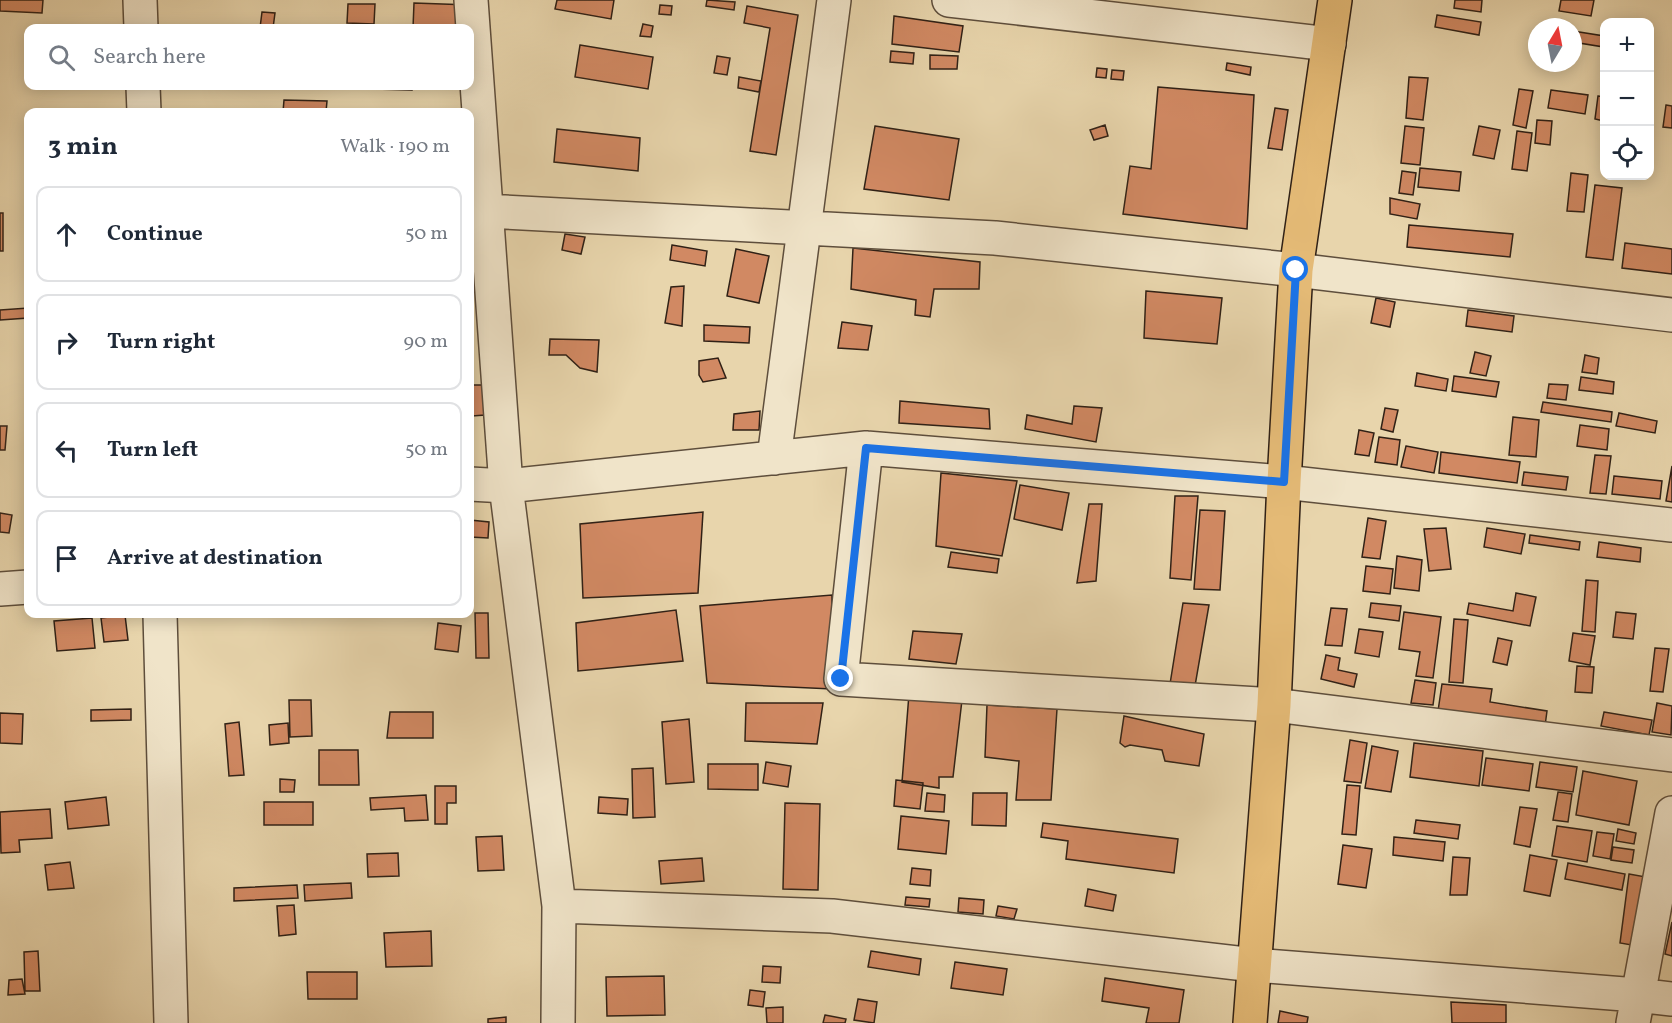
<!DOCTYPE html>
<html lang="en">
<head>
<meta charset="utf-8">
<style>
	:root { --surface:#fff; --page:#f2f2f3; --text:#1f2937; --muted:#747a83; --line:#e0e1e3 }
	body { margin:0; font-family:Vollkorn,serif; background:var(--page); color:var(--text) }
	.controls { position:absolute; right:18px; top:18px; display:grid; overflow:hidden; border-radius:12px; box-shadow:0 3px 15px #0003 }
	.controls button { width:54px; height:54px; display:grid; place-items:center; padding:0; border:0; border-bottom:2px solid var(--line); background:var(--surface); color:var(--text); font:30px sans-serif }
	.compass { position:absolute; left:1528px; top:18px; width:54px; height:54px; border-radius:50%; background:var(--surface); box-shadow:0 3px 15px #0003; rotate:10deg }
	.stop { position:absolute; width:18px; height:18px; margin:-14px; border:4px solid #1a73e8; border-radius:50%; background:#fff }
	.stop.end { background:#1a73e8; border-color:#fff; box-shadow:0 2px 6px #0008 }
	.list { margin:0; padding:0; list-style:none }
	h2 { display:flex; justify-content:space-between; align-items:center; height:78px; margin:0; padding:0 24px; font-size:26px }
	h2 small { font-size:20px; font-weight:400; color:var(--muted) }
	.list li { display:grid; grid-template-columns:39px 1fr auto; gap:18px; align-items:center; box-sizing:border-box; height:96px; margin:0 12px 12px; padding:0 12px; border:2px solid var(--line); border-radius:12px }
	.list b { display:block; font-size:22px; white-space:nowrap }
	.list em { font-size:20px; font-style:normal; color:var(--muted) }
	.icon { flex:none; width:33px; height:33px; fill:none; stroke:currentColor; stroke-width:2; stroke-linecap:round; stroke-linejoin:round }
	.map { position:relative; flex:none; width:1672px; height:1023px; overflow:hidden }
	.search { position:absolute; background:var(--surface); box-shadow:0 3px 15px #0003; left:24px; top:24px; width:450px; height:66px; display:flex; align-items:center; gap:15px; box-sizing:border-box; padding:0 21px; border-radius:12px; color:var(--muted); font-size:22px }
	.panel { position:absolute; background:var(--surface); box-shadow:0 3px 15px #0003; left:24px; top:108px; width:450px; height:510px; border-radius:12px }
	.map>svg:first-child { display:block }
	.building { fill:#d18963; stroke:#302116; stroke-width:1.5 }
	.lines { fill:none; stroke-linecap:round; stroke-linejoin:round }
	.minor-casing { stroke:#5e4e3c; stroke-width:36 }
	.major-casing { stroke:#302116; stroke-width:36 }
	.minor { stroke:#f0e4c9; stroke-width:33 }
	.major { stroke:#e4ba76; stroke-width:33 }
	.route { stroke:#1a73e8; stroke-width:8 }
</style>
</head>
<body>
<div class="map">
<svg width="1672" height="1023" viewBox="0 0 1672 1023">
	<rect width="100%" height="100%" fill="#e8d5ac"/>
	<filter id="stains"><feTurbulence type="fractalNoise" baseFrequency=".00333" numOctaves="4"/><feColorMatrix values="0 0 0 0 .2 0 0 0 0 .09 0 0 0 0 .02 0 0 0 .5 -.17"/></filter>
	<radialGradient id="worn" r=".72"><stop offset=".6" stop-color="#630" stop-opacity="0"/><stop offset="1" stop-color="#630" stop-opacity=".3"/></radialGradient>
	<path class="building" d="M0,0H43L42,13L0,11Z
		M557,0H614L611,19L555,9Z
		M707,0L735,2L734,10L706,6Z
		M1455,0H1482L1481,12L1454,8Z
		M1561,0H1594L1591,16L1559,11Z
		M414,3L470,5V28H413Z
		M348,4H375L374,24L347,23Z
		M660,5L672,6L671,15L659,14Z
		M747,6L798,15L776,155L750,151L770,28L744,23Z
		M262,12L275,13L273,28H260Z
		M1437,15L1481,22L1479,35L1435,27Z
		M894,16L963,26L959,52L892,44Z
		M643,24L653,26L651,37L640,36Z
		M1573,31L1604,36V47L1573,42Z
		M580,45L653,57L648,89L575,77Z
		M891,51L914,53L913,64L890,62Z
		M930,55L958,56L957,69H930Z
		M717,56L730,58L727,75L714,73Z
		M1227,63L1251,67L1250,75L1226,70Z
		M1097,68L1107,69L1106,78L1096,77Z
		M1112,70L1124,71L1123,80L1111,79Z
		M739,77L761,81L759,92L738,88Z
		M1409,77L1428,78L1423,120L1406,118Z
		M373,86H412V90L373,89Z
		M1158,87L1254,95L1247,229L1123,214L1130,166L1151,169Z
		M1519,89L1533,91L1526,128L1513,125Z
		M1551,90L1588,95L1585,114L1548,108Z
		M1598,96L1604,97V121L1595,119Z
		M284,100L327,101L326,112H283Z
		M1666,105L1672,106V128L1663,127Z
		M1275,108L1288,110L1282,150L1268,148Z
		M1537,120L1552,121L1550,145L1535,143Z
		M1105,125L1108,136L1094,140L1090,130Z
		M875,126L959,139L949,200L864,189Z
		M1405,126L1424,128L1420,165L1401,163Z
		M1479,126L1500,130L1494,159L1473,155Z
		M557,129L640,138L638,171L554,162Z
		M1517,131L1532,133L1527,171L1512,169Z
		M1420,168L1461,172L1459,191L1418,187Z
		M1402,171L1416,173L1413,195L1399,193Z
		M1571,173L1588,175L1584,212L1567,211Z
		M1595,185L1622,188L1613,260L1586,257Z
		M1390,198L1420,204L1417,219L1390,214Z
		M0,213H3V251H0Z
		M1409,225L1513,234L1510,257L1407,247Z
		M565,234L585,237L581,254L562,250Z
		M1625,243L1672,249V274L1622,268Z
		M672,245L707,251L705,266L670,260Z
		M853,248L980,262L979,289H934L930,317L915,315L916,300L851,289Z
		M736,249L769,256L759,303L727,296Z
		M684,286L682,326L665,323L671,287Z
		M1146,291L1222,298L1217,344L1144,338Z
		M1376,298L1395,302L1390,327L1371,323Z
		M28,308V318L0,320V310Z
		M1468,310L1514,316L1512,332L1466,326Z
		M842,322L872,326L868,350L838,348Z
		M704,325L750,327L749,343L704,341Z
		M550,339L599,340L597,372L580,368L566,355H549Z
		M1475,352L1491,356L1486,376L1470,373Z
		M1585,355L1599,358L1597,374L1582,372Z
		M718,358L726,378L703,382L699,375V361Z
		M1417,373L1448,379L1446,391L1415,386Z
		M1454,376L1499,382L1496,397L1452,391Z
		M1581,377L1614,382L1613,394L1579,390Z
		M1549,384L1568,385L1566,400L1547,398Z
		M471,385H484L485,415L472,416Z
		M900,401L989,409L990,429L899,423Z
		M1543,402L1612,412L1611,422L1541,412Z
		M1074,406L1102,408L1096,442L1025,429L1027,415L1072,424Z
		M1385,408L1398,410L1393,432L1381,429Z
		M760,411L759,430H733L734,414Z
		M1619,413L1657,421L1655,433L1616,426Z
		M1513,417L1539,420L1536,457L1509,455Z
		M1580,425L1609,429L1607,450L1577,446Z
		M0,426H7L5,450H0Z
		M1359,430L1374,433L1369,456L1355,454Z
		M1379,437L1400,440L1397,465L1375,462Z
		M1406,446L1438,452L1434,473L1401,467Z
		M1441,452L1520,462L1517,483L1439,473Z
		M1595,455L1611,456L1606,494L1590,493Z
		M1672,466V502L1666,501Z
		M1524,472L1568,477L1566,490L1522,485Z
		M941,473L1017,481L1002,556L936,546Z
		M1614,476L1662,481L1660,499L1612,494Z
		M1020,485L1069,493L1062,530L1014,519Z
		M1175,496H1198L1191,580L1170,578Z
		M1089,504H1102L1096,581L1077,583Z
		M1200,510L1225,511L1220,590L1194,589Z
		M703,512L698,593L583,598L580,524Z
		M0,513L12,515L9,533L0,532Z
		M1368,518L1386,521L1380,559L1362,557Z
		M470,520L489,522L488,538L470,537Z
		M1446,528L1451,569L1429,571L1424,529Z
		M1487,528L1525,534L1521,554L1484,547Z
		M1530,535L1580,542L1579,550L1529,543Z
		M1599,542L1641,548L1640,562L1597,557Z
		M951,552L999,559L997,573L948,567Z
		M1397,556L1422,560L1419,591L1394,588Z
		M1366,566L1393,569L1390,594L1363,591Z
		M1586,580L1598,581L1595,632L1582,631Z
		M1516,593L1536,597L1530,626L1467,614L1469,603L1513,611Z
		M832,595V689L707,683L700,606Z
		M1183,603L1209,605L1195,686L1170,684Z
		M1371,603L1401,606L1399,621L1369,617Z
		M1331,608L1347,609L1342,646L1325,645Z
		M676,610L683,661L578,671L576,623Z
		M1404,612L1441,617L1433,678L1416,676L1420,652L1399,649Z
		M1616,612L1636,614L1633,639L1613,637Z
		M475,613H488L489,658H476Z
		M125,615L128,640L104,642L101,618Z
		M92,618L95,648L57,651L54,621Z
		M1454,619L1468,620L1463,683L1449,682Z
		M438,623L461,626L458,652L435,649Z
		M1359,629L1383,632L1379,657L1355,653Z
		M913,631L962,634L956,664L909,659Z
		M1573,633L1595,636L1590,665L1569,661Z
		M1498,638L1512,641L1507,665L1493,662Z
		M1655,648L1669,649L1663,692L1650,691Z
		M1326,655L1340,658L1338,670L1357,674L1354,687L1321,679Z
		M1577,666L1594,667L1592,693L1575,692Z
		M1415,680L1436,683L1433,705L1411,703Z
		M1442,684L1492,689L1490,702L1547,711L1545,726L1438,711Z
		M909,694L962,700L953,777H939V788L902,782Z
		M289,700H311L312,736L290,737Z
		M746,703H823L817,744L745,741Z
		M1657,703L1672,706L1671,735L1652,732Z
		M987,705L1057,709L1051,800H1016L1019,761L985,757Z
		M131,709V720L91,721V710Z
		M390,712H433V738H387Z
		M1604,712L1652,720L1649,735L1601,726Z
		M0,713L23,714L22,744L0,743Z
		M1124,716L1204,734L1199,766L1165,761L1162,750L1130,745L1125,747L1120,743Z
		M689,719L694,782L666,784L662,722Z
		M239,722L244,775L229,776L225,724Z
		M288,723L289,743L270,745L269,725Z
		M1350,740L1367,743L1361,783L1344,781Z
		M1414,743L1483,751L1479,786L1410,777Z
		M1372,746L1398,751L1391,792L1365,788Z
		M319,750H358L359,785H319Z
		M1486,758L1533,764L1529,791L1482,785Z
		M766,762L791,766L788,787L763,783Z
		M1540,762L1577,767L1573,792L1536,787Z
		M708,764H758V790L708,789Z
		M653,768L655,817L633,818L632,769Z
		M1583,771L1637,781L1629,825L1576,815Z
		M280,779L295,780L294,792H280Z
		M896,780L923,783L920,809L894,806Z
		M1347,785L1360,786L1356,835L1342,834Z
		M435,786H456V803H447V824H435Z
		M1558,792L1572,794L1568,822L1553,820Z
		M927,793L945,795L944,812L925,811Z
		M973,793H1007L1006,826L972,825Z
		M426,795L428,820L405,821L404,808L371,810L370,798Z
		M106,797L109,825L68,829L65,802Z
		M599,797L628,799L627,815L598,813Z
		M264,802H313V825H264Z
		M785,803L820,804L818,890L783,889Z
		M1520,807L1537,809L1530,847L1514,844Z
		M50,809L52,838L19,840L20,852L1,853L0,812Z
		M901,816L949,821L946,854L898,849Z
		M1416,820L1460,825L1458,839L1414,833Z
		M1043,823L1178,839L1174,873L1066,859L1068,841L1041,837Z
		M1557,826L1592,831L1587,862L1552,856Z
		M1618,829L1636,833L1634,844L1616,841Z
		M1597,832L1614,834L1610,859L1593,856Z
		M502,836L504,870L478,871L476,837Z
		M1394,837L1445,842L1443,861L1393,855Z
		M1343,845L1372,849L1366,888L1338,884Z
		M1613,847L1634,850L1632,863L1611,860Z
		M398,853L399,876L368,877L367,854Z
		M1530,855L1557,860L1550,896L1524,891Z
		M1453,857L1470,858L1467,895H1450Z
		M702,858L704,881L661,884L659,861Z
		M70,862L74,888L48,890L45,865Z
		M1568,863L1625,874L1622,890L1565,879Z
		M912,868L931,870L930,886L910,884Z
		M1629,874L1646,877L1637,946L1620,943Z
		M351,883L352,898L305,901L304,885Z
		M297,885L298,898L234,901V888Z
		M1088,889L1116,895L1113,911L1085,906Z
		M906,897L930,899L929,907L905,905Z
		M959,898L984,900L983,914L958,912Z
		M294,905L296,934L279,936L277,906Z
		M998,906L1017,909L1014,919L996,916Z
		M1672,922V956L1665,954Z
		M431,931L432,966L386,967L384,933Z
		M38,951L40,991H25L24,952Z
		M871,951L921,959L919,975L868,967Z
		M955,962L1007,969L1003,995L951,988Z
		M763,966L781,967L780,983L762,982Z
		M307,972H357V999H308Z
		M664,976L665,1015L607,1016L606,977Z
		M1105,978L1184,990L1179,1023H1146L1149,1008L1102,1001Z
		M22,979L25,994L8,995L9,980Z
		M750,990L765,992L763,1007L748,1005Z
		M858,999L877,1002L874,1023L854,1020Z
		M1451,1002L1506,1005V1023H1452Z
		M783,1007V1023H767L766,1008Z
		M1280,1011L1308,1017L1307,1023H1278Z
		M825,1015L846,1019L845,1023H823Z
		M506,1017V1023H488V1019Z"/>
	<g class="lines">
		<defs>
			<path id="minor" d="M140,0L141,28
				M471,0L506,486L559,906L558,1023
				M949,0L1329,44
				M143,86L144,112
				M486,211L995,238L1296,270L1672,315
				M866,448L841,679L1274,705L1672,755
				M774,458L834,0
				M470,484L506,486L866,448L1284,482L1672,525
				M0,589L28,587
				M160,614L171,1023
				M559,906L832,916L1254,965L1637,995L1672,999
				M1633,1023L1672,813"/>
			<path id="major" d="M1250,1023L1274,705L1284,482L1296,270L1335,0"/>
		</defs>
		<use href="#minor" class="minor-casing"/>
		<use href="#major" class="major-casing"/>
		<use href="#minor" class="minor"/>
		<use href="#major" class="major"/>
	</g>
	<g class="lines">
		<path class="route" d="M841,679L866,448L1284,482L1296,270"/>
	</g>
	<rect width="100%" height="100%" filter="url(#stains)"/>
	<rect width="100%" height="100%" fill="url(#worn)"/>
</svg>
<div class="controls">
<button>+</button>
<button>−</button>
<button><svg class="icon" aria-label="locate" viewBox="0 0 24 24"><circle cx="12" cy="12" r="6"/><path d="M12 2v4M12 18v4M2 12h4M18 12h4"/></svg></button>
</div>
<svg class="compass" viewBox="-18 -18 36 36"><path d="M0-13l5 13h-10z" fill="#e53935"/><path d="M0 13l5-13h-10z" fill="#747a83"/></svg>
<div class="stop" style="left:1296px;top:270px"></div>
<div class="stop end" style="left:841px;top:679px"></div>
<div class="search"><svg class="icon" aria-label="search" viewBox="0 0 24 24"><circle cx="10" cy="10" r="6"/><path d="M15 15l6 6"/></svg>Search here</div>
<section class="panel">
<h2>3 min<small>Walk · 190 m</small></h2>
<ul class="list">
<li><svg class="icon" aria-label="ahead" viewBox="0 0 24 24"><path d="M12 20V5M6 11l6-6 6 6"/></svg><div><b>Continue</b></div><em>50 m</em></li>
<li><svg class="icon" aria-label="right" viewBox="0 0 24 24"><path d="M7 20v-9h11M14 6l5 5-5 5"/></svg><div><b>Turn right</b></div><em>90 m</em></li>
<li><svg class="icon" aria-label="left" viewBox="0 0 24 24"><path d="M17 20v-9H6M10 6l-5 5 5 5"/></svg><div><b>Turn left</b></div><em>50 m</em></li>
<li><svg class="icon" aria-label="arrive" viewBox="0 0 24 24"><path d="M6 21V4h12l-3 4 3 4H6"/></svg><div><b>Arrive at destination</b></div></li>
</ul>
</section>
</div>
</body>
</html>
